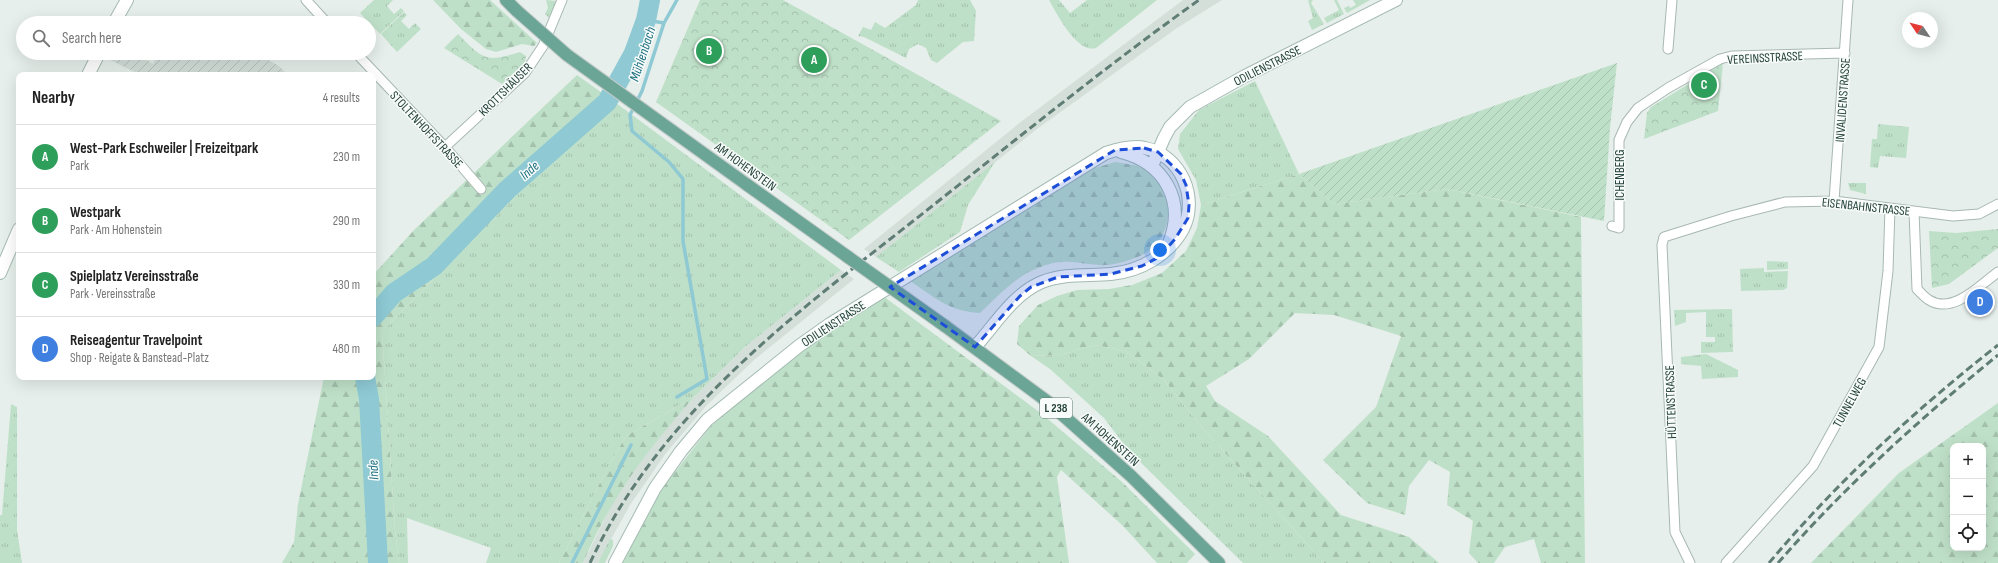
<!DOCTYPE html>
<html lang="en">
<head>
<meta charset="utf-8">
<style>
	:root { --surface:#fff; --page:#f6f6f6; --text:#222; --muted:#767676; --line:#e0e0e0; --accent:#b45309 }
	body { margin:0; font-family:"Sofia Sans Condensed",sans-serif; background:var(--page); color:var(--text) }
	.controls { position:absolute; right:12px; bottom:12px; display:grid; overflow:hidden; border-radius:8px; box-shadow:0 4px 16px #0002 }
	.controls button { width:36px; height:36px; display:grid; place-items:center; padding:0; border:0; border-bottom:1px solid var(--line); background:var(--surface); color:var(--text); font:20px sans-serif }
	.compass { position:absolute; left:1902px; top:12px; width:36px; height:36px; border-radius:50%; background:var(--surface); box-shadow:0 4px 16px #0002; rotate:305deg }
	.you { position:absolute; left:1160px; top:250px; width:14px; height:14px; margin:-10px; border:3px solid #fff; border-radius:50%; background:#1a73e8; box-shadow:0 0 0 6px #1a73e833 }
	.badge { display:grid; place-items:center; width:26px; height:26px; border-radius:50%; background:var(--accent); color:#fff; font-size:13px; font-weight:700 }
	.pin { position:absolute; translate:-50% -50%; border:2px solid #fff; box-shadow:0 1px 4px #0006 }
	.list { margin:0; padding:0; list-style:none }
	h2 { display:flex; justify-content:space-between; align-items:center; height:52px; margin:0; padding:0 16px; font-size:17px }
	h2 small { font-size:13px; font-weight:400; color:var(--muted) }
	.list li { display:grid; grid-template-columns:26px 1fr auto; gap:12px; align-items:center; box-sizing:border-box; height:64px; padding:0 16px; border-top:1px solid var(--line) }
	.list b { display:block; font-size:15px; white-space:nowrap }
	.list p { margin:0; font-size:13px; white-space:nowrap; color:var(--muted) }
	.list em { font-size:13px; font-style:normal; color:var(--muted) }
	.icon { flex:none; width:22px; height:22px; fill:none; stroke:currentColor; stroke-width:2; stroke-linecap:round; stroke-linejoin:round }
	.map { position:relative; flex:none; width:1998px; height:563px; overflow:hidden }
	.search { position:absolute; background:var(--surface); box-shadow:0 4px 16px #0002; left:16px; top:16px; width:360px; height:44px; display:flex; align-items:center; gap:10px; box-sizing:border-box; padding:0 14px; border-radius:22px; color:var(--muted); font-size:15px }
	.panel { position:absolute; background:var(--surface); box-shadow:0 4px 16px #0002; left:16px; top:72px; width:360px; height:308px; border-radius:8px }
	.map>svg:first-child { display:block }
	.built { fill:#d4dfda }
	.industrial { fill:url(#industrial-furrows) }
	.grass { fill:url(#grass-tufts) }
	.forest { fill:url(#forest-firs); fill-rule:evenodd }
	.park { fill:url(#park-crowns) }
	.garden { fill:url(#garden-furrows) }
	.lines { fill:none; stroke-linecap:round; stroke-linejoin:round }
	.stream { stroke:#8ec9d4; stroke-width:3.5 }
	.river { stroke:#8ec9d4; stroke-width:20 }
	.street-casing { stroke:#a8b8b2; stroke-width:11 }
	.secondary-casing { stroke:#a4bbb3; stroke-width:14 }
	.primary-casing { stroke:#c2cac8; stroke-width:14 }
	.street { stroke:#fff; stroke-width:9 }
	.secondary { stroke:#fff; stroke-width:12 }
	.primary { stroke:#6aa596; stroke-width:12 }
	.rail { stroke:#5f7d75; stroke-width:3; stroke-dasharray:8 4; stroke-linecap:butt }
	.primary-bridge-casing { stroke:#c2cac8; stroke-width:14; stroke-linecap:butt }
	.primary-bridge { stroke:#6aa596; stroke-width:12 }
	.marked { fill:#1d4ed8; fill-opacity:0.2; stroke:#1d4ed8; stroke-width:3; stroke-dasharray:8 5; stroke-linejoin:round }
	.labels { text-anchor:middle; stroke-width:3; stroke-linejoin:round; paint-order:stroke }
	.shield { fill:#f7fbf9; stroke:#637a73; stroke-width:1 }
	.shield-label { font-size:12px; font-weight:bold; fill:#24423a }
	.street-label { font-size:13px; fill:#24423a; stroke:#f7fbf9 }
	.water-label { font-size:14px; font-style:italic; fill:#1c6f80; stroke:#f7fbf9 }
</style>
</head>
<body>
<div class="map">
<svg width="1998" height="563" viewBox="0 0 1998 563">
	<defs>
		<pattern id="industrial-furrows" width="10" height="10" patternUnits="userSpaceOnUse"><rect width="10" height="10" fill="#d4dfda"/><path d="M-1 1l2-2M0 10L10 0M9 11l2-2" fill="none" stroke="#b6c1bc"/></pattern>
		<pattern id="grass-tufts" width="24" height="20" patternUnits="userSpaceOnUse"><rect width="24" height="20" fill="#bfe0c8"/><path d="M3 7l-1-3M5 7V3M7 7l1-3M15 17l-1-3M17 17v-4M19 17l1-3" fill="none" stroke="#a4c1ad"/></pattern>
		<pattern id="forest-firs" width="22" height="20" patternUnits="userSpaceOnUse"><rect width="22" height="20" fill="#bfe0c8"/><path d="M5 1l3.5 6h-7zM16 11l3.5 6h-7z" fill="#a4c1ad"/></pattern>
		<pattern id="park-crowns" width="20" height="18" patternUnits="userSpaceOnUse"><rect width="20" height="18" fill="#bfe0c8"/><path d="M2 6a3 3 0 1 1 6 0M12 15a3 3 0 1 1 6 0" fill="none" stroke="#a4c1ad"/></pattern>
		<pattern id="garden-furrows" width="10" height="10" patternUnits="userSpaceOnUse"><rect width="10" height="10" fill="#bfe0c8"/><path d="M-1 1l2-2M0 10L10 0M9 11l2-2" fill="none" stroke="#a4c1ad"/></pattern>
	</defs>
	<rect width="100%" height="100%" fill="#e6efeb"/>
	<path class="built" d="M1183,0H1222L1177,28L1037,129L876,257L864,249L1022,121Z
		M841,270L854,279L754,360L707,405L666,453L630,505L598,563H583L616,496L654,442L695,396L745,347Z"/>
	<path class="industrial" d="M106,53H135L153,64L158,53H165L178,58L181,53H256L279,66L288,75H141L104,57Z"/>
	<path class="grass" d="M374,0H393L387,6L394,14L401,8L404,11L380,34L360,13Z
		M546,0L557,1L549,18L545,14L548,8Z
		M918,0H970L976,11L974,41L963,42L937,63L931,60L926,48L918,44L909,49L906,58L864,37L858,36L863,27L871,30L875,22L885,28L916,5Z
		M1049,0H1059L1070,13L1087,0H1157L1096,48C1077,54 1057,14 1049,0Z
		M1308,0H1313L1311,3L1324,24L1312,30L1308,21L1313,18Z
		M1334,0H1337L1344,14L1327,23L1324,18L1339,10Z
		M1353,0H1370L1347,13L1344,8L1349,6L1350,8L1356,5Z
		M404,12L407,15L401,21L409,29L415,23L421,29L397,52L381,34Z
		M1255,81L1299,174L1201,205L1196,180L1178,149L1180,134L1199,110Z
		M612,100L841,270L745,347L695,396L626,436L608,467L559,563H486L491,548L407,518L408,563H399L395,530L382,331Z
		M1878,124L1909,127L1906,158L1880,156L1878,168L1870,167L1872,139H1877Z
		M995,162L968,205L960,232L899,272L876,257Z
		M1848,183H1866V194L1850,190Z
		M1767,261L1788,262V269L1767,270Z
		M1764,268V272L1788,271L1787,288L1783,290L1741,291L1740,269Z
		M1732,309L1733,352L1701,353V342H1715V337H1706V312L1686,313V322L1675,326L1674,310Z
		M1095,345L1126,351L1164,380L1200,425L1324,563H1243L1129,451L1104,418L1050,369L1031,356L1060,355Z
		M1706,354L1738,370V377L1702,379L1701,366L1681,364V357Z
		M11,404L17,407V530L22,563H0V515H2Z
		M610,539L613,540V546L605,563H598Z"/>
	<path class="forest" d="M433,0H490L537,43L534,46L522,44L496,52L486,49L461,29Z
		M577,75L612,100L382,331L395,530L399,563H282L294,542L298,504L324,377H373V275L415,229Z
		M1115,162C1126,164 1138,164 1147,171C1177,193 1175,240 1140,256C1130,260 1118,264 1107,265C1092,266 1077,261 1062,262C1054,262 1045,265 1038,268C1017,275 996,298 980,313C948,311 934,297 909,280L1095,168Z
		M1299,174L1334,204L1447,189L1581,217L1585,563H1541L1534,539L1505,547L1494,563H1478L1469,553L1473,521L1447,505L1450,472L1429,460L1409,486L1405,515L1367,503L1323,460L1376,407L1401,336L1334,315L1295,313L1249,359L1206,386L1215,401L1268,436L1341,515L1409,537L1439,563H1324L1200,425L1164,380L1126,351L1095,345L1060,355L1031,356L1017,344L1019,326L1038,305L1057,296L1077,290L1109,289L1132,285L1162,273L1186,251L1197,228L1201,205Z
		M883,296L1042,414L1122,482L1195,554L1187,563H1157L1122,525L1061,470L1057,477L1069,563H621L660,491L711,426L800,349Z
		M695,396C648,449 611,497 583,563H559L608,467L626,436Z
		M1998,403V563H1811L1899,473ZM1953,446H1983V548H1953Z"/>
	<path class="park" d="M700,0H783L1001,121L849,240L656,102Z
		M458,34C483,59 485,63 520,52L526,56L525,62L502,84L444,48Z
		M1723,63L1718,111L1644,139L1647,113L1651,107Z
		M1998,229V248L1949,284L1932,288L1929,231L1956,233Z"/>
	<path class="garden" d="M1617,63L1610,128L1604,221L1447,189L1334,204L1299,174Z"/>
	<g class="lines">
		<path class="stream" d="M677,0L664,23L642,91L630,115L632,131L669,162L683,179V241L707,379L677,397
			M646,20L664,23
			M572,563L631,445"/>
		<path class="river" d="M373,317L394,293L434,266L507,190L607,102L634,53L646,20L650,0
			M365,377L369,399L378,563"/>
		<defs>
			<path id="street" d="M306,0L327,23
				M1668,49L1672,0
				M356,53L445,147L481,189
				M445,147L525,73L543,46L562,0
				M1834,201L1848,0
				M1914,211L1917,289C1921,293 1924,297 1929,300C1953,315 1980,285 1998,272
				M1612,226L1619,228V140L1627,122L1638,108L1668,88L1720,59L1732,56L1845,53
				M1690,563L1675,532L1662,245L1664,237L1731,216L1785,202L1834,201L1953,216L1979,214L1998,204
				M1726,563L1813,466L1879,347L1888,271L1890,208"/>
			<path id="secondary" d="M114,23L127,0
				M88,75L99,53
				M1121,152C1164,163 1186,200 1169,243
				M1152,166L1164,138L1170,127L1190,107L1245,76L1396,0
				M0,273L19,229
				M615,563L655,488L681,451L707,420L799,346L830,324L1106,153C1118,149 1133,145 1145,148C1181,155 1199,198 1183,229C1168,256 1140,271 1111,274C1088,276 1064,273 1042,282C1013,294 995,325 975,347"/>
			<path id="primary" d="M506,0L517,11
				M746,184L848,257
				M945,326L1048,402L1131,476L1219,563"/>
		</defs>
		<use href="#street" class="street-casing"/>
		<use href="#secondary" class="secondary-casing"/>
		<use href="#primary" class="primary-casing"/>
		<use href="#street" class="street"/>
		<use href="#secondary" class="secondary"/>
		<use href="#primary" class="primary"/>
		<path class="rail" d="M590,563C663,406 805,307 936,203C1023,134 1109,64 1199,0
			M1769,563C1837,482 1915,410 1998,345
			M1778,563C1844,487 1920,419 1998,355"/>
		<defs>
			<path id="primary-bridge" d="M517,11L567,55L746,184
				M848,257L945,326"/>
		</defs>
		<use href="#primary-bridge" class="primary-bridge-casing"/>
		<use href="#primary-bridge" class="primary-bridge"/>
	</g>
	<path class="marked" d="M1144,148L1158,152L1181,174L1186,185L1189,205L1188,218L1175,239L1159,257L1142,266L1111,274L1058,277L1031,287L1020,296L975,347L890,287L1115,150Z"/>
	<g class="labels">
		<rect class="shield" x="1040" y="398" width="32" height="20" rx="3"/>
		<g class="shield-label">
			<text x="1056" y="412">L 238</text>
		</g>
		<g class="street-label">
			<text transform="translate(1765 57) rotate(-3)" y="5">VEREINSSTRASSE</text>
			<text transform="translate(1267 65) rotate(-27)" y="5">ODILIENSTRASSE</text>
			<text transform="translate(505 89) rotate(-45)" y="5">KROTTSHÄUSER</text>
			<text transform="translate(1842 100) rotate(-86)" y="5">INVALIDENSTRASSE</text>
			<text transform="translate(427 129) rotate(47)" y="5">STOLTENHOFFSTRASSE</text>
			<text transform="translate(746 166) rotate(36)" y="5">AM HOHENSTEIN</text>
			<text transform="translate(1619 175) rotate(-90)" y="5">ICHENBERG</text>
			<text transform="translate(1866 206) rotate(6)" y="5">EISENBAHNSTRASSE</text>
			<text transform="translate(833 323) rotate(-33)" y="5">ODILIENSTRASSE</text>
			<text transform="translate(1670 402) rotate(-92)" y="5">HÜTTENSTRASSE</text>
			<text transform="translate(1849 402) rotate(-61)" y="5">TUNNELWEG</text>
			<text transform="translate(1111 439) rotate(42)" y="5">AM HOHENSTEIN</text>
		</g>
		<g class="water-label">
			<text transform="translate(642 54) rotate(-72)" y="5">Mühlenbach</text>
			<text transform="translate(529 170) rotate(-41)" y="5">Inde</text>
			<text transform="translate(373 470) rotate(-93)" y="5">Inde</text>
		</g>
	</g>
</svg>
<div class="controls">
<button>+</button>
<button>−</button>
<button><svg class="icon" aria-label="locate" viewBox="0 0 24 24"><circle cx="12" cy="12" r="6"/><path d="M12 2v4M12 18v4M2 12h4M18 12h4"/></svg></button>
</div>
<svg class="compass" viewBox="-18 -18 36 36"><path d="M0-13l5 13h-10z" fill="#e53935"/><path d="M0 13l5-13h-10z" fill="#767676"/></svg>
<div class="you"></div>
<div class="pin badge" style="left:814px;top:60px;background:#2e9e5b">A</div>
<div class="pin badge" style="left:709px;top:51px;background:#2e9e5b">B</div>
<div class="pin badge" style="left:1704px;top:85px;background:#2e9e5b">C</div>
<div class="pin badge" style="left:1980px;top:302px;background:#3f7fe0">D</div>
<div class="search"><svg class="icon" aria-label="search" viewBox="0 0 24 24"><circle cx="10" cy="10" r="6"/><path d="M15 15l6 6"/></svg>Search here</div>
<section class="panel">
<h2>Nearby<small>4 results</small></h2>
<ul class="list">
<li><span class="badge" style="background:#2e9e5b">A</span><div><b>West-Park Eschweiler | Freizeitpark</b><p>Park</p></div><em>230 m</em></li>
<li><span class="badge" style="background:#2e9e5b">B</span><div><b>Westpark</b><p>Park · Am Hohenstein</p></div><em>290 m</em></li>
<li><span class="badge" style="background:#2e9e5b">C</span><div><b>Spielplatz Vereinsstraße</b><p>Park · Vereinsstraße</p></div><em>330 m</em></li>
<li><span class="badge" style="background:#3f7fe0">D</span><div><b>Reiseagentur Travelpoint</b><p>Shop · Reigate &amp; Banstead-Platz</p></div><em>480 m</em></li>
</ul>
</section>
</div>
</body>
</html>
